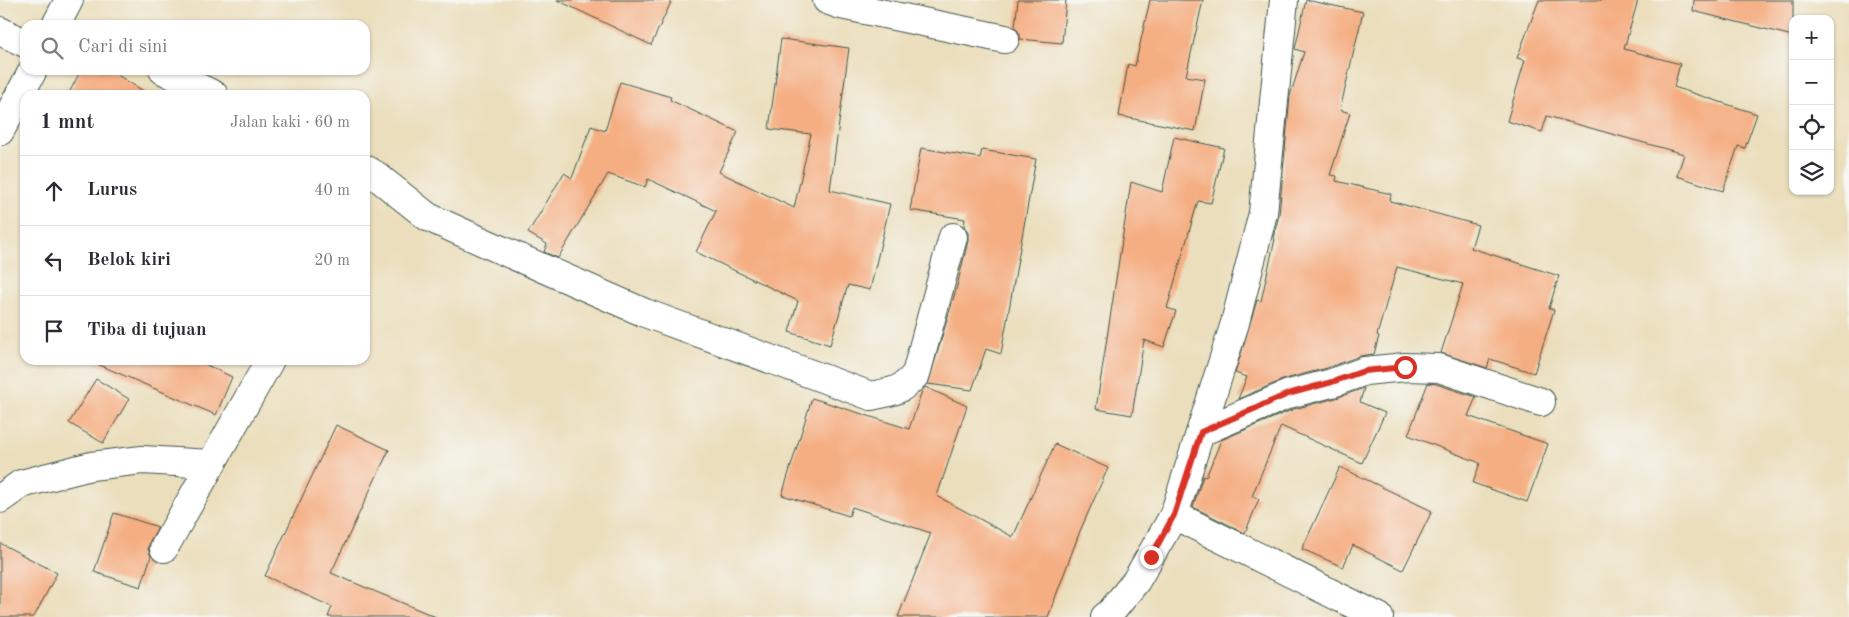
<!DOCTYPE html>
<html lang="id">
<head>
<meta charset="utf-8">
<style>
	:root { --surface:#fff; --page:#f2f2f3; --text:#2b2b33; --muted:#7c7c81; --line:#e1e1e2 }
	body { margin:0; font-family:"Old Standard TT",serif; background:var(--page); color:var(--text) }
	.controls { position:absolute; right:15px; top:15px; display:grid; overflow:hidden; border-radius:10px; box-shadow:0 1px 4px #0004 }
	.controls button { width:45px; height:45px; display:grid; place-items:center; padding:0; border:0; border-bottom:1px solid var(--line); background:var(--surface); color:var(--text); font:25px sans-serif }
	.stop { position:absolute; width:15px; height:15px; margin:-11px; border:4px solid #d93025; border-radius:50%; background:#fff }
	.stop.end { background:#d93025; border-color:#fff; box-shadow:0 1px 5px #0008 }
	.list { margin:0; padding:0; list-style:none }
	h2 { display:flex; justify-content:space-between; align-items:center; height:65px; margin:0; padding:0 20px; font-size:21px }
	h2 small { font-size:16px; font-weight:400; color:var(--muted) }
	.list li { display:grid; grid-template-columns:32px 1fr auto; gap:15px; align-items:center; box-sizing:border-box; height:70px; padding:0 20px; border-top:1px solid var(--line) }
	.list b { display:block; font-size:19px; white-space:nowrap }
	.list em { font-size:16px; font-style:normal; color:var(--muted) }
	.icon { flex:none; width:28px; height:28px; fill:none; stroke:currentColor; stroke-width:2; stroke-linecap:round; stroke-linejoin:round }
	.map { position:relative; flex:none; width:1849px; height:617px; overflow:hidden }
	.search { position:absolute; background:var(--surface); box-shadow:0 1px 4px #0004; left:20px; top:20px; width:350px; height:55px; display:flex; align-items:center; gap:12px; box-sizing:border-box; padding:0 18px; border-radius:15px; color:var(--muted); font-size:19px }
	.panel { position:absolute; background:var(--surface); box-shadow:0 1px 4px #0004; left:20px; top:90px; width:350px; height:275px; border-radius:15px }
	.map>svg:first-child { display:block }
	.building { fill:#f5ae82 }
	.lines { fill:none; stroke-linecap:round; stroke-linejoin:round }
	.minor-casing { stroke:#3e5548; stroke-width:30 }
	.tertiary-casing { stroke:#3e5548; stroke-width:30 }
	.minor { stroke:#fff; stroke-width:28 }
	.tertiary { stroke:#fff; stroke-width:28 }
	.route { stroke:#d93025; stroke-width:6 }
</style>
</head>
<body>
<div class="map">
<svg width="1849" height="617" viewBox="0 0 1849 617">
	<rect width="100%" height="100%" fill="#f6f6f2"/>
	<filter id="ink" filterUnits="userSpaceOnUse"><feTurbulence type="fractalNoise" baseFrequency=".02" numOctaves="2"/><feDisplacementMap in="SourceGraphic" scale="10" xChannelSelector="R" yChannelSelector="G"/><feConvolveMatrix kernelMatrix="1 2 1 2 8 2 1 2 1" color-interpolation-filters="sRGB"/></filter>
	<filter id="wash" filterUnits="userSpaceOnUse"><feTurbulence type="fractalNoise" baseFrequency=".0096" numOctaves="4" result="noise"/><feDisplacementMap in="SourceGraphic" scale="20" xChannelSelector="R" yChannelSelector="G"/><feGaussianBlur stdDeviation="1.12" result="paint"/><feColorMatrix in="noise" values="0 0 0 0 0 0 0 0 0 0 0 0 0 0 0 0 0 1.4 0 .05"/><feComposite in="paint" operator="in"/></filter>
	<g filter="url(#wash)">
		<rect width="100%" height="100%" fill="#ebdebc"/>
		<g id="blocks">
			<path class="building" d="M557,0H672L651,45Z
				M1018,0H1066L1062,43L1020,39V34L1015,27Z
				M1150,0H1203L1186,76L1205,79L1195,131L1119,116L1128,64L1135,66Z
				M1306,0L1363,12L1340,110L1350,113L1330,175L1337,176L1336,181L1391,194L1390,201L1478,225L1471,248L1559,276L1549,308L1554,310L1534,373L1490,359L1487,368L1441,353L1463,284L1397,267L1377,335L1379,336L1374,354L1360,356L1327,368L1285,379L1238,399L1247,377L1235,373L1257,300L1261,301L1275,239L1273,238L1279,215L1290,96L1304,52L1295,49Z
				M1539,0H1638L1624,49L1680,64L1674,87L1757,114L1745,148L1738,146L1723,191L1677,176L1684,154L1547,116L1542,132L1507,121L1525,60L1517,58Z
				M1694,0H1793V36L1693,11Z
				M781,39L849,48L830,190L890,204L870,290L848,285L830,345L789,332L798,301L696,252L716,211L648,179L645,187L608,174L558,258L544,252L547,244L528,233L564,173L572,178L591,126L605,131L620,82L671,97L670,100L738,132L719,172L794,208L811,134L769,129Z
				M81,70H109L150,95H68Z
				M1174,137L1224,148L1211,203L1198,201L1167,308L1176,311L1164,347L1144,340L1132,415L1096,409L1131,182L1162,192Z
				M921,148L980,158L982,150L1036,159L1001,354L986,349L972,390L928,384L957,286L968,241V233L964,226L965,219L910,210Z
				M88,360H196L232,377L216,415Z
				M96,379L129,399L103,443L69,423Z
				M1428,383L1436,384L1476,397L1468,416L1548,444L1527,502L1473,483L1480,463L1408,435Z
				M925,387L967,406L937,496L1013,537L1055,444L1108,468L1080,531L1048,617H898L931,533L852,507L849,516L782,495L812,398L909,429L922,391Z
				M1364,388L1360,402L1385,413L1362,463L1281,426L1252,496L1259,499L1245,533L1193,507L1203,476L1206,477L1221,440L1294,409L1336,398Z
				M336,425L389,450L331,573L436,617H328L332,607L265,576Z
				M1340,467L1432,511L1403,570L1353,545L1343,567L1302,549Z
				M114,513L158,527L150,541L148,549L151,556L141,587L94,572Z
				M0,543L57,573L34,617H0Z"/>
		</g>
	</g>
	<g filter="url(#ink)">
		<use href="#blocks" fill-opacity="0" stroke="#3e5548" stroke-width="1"/>
		<g class="lines">
			<defs>
				<path id="minor" d="M827,0L841,5L1005,39
					M0,31L25,43
					M163,70L214,95
					M365,169L374,174L428,217L499,249L645,313L871,396C892,392 902,391 916,374L953,237
					M1201,432L1289,394L1332,383L1365,371L1405,367L1439,368L1541,402
					M0,499L21,484L91,466L142,460L211,464
					M1174,515L1379,617
					M164,548L270,360
					M1105,617L1111,612L1136,581L1174,515L1235,323L1263,213L1284,0"/>
				<path id="tertiary" d="M56,25L69,0
					M0,131L33,70"/>
			</defs>
			<use href="#minor" class="minor-casing"/>
			<use href="#tertiary" class="tertiary-casing"/>
			<use href="#minor" class="minor"/>
			<use href="#tertiary" class="tertiary"/>
		</g>
	</g>
	<g class="lines" filter="url(#ink)">
		<path class="route" d="M1151,557L1174,515L1201,432L1288,394L1332,382L1364,371L1405,367"/>
	</g>
</svg>
<div class="controls">
<button>+</button>
<button>−</button>
<button><svg class="icon" aria-label="locate" viewBox="0 0 24 24"><circle cx="12" cy="12" r="6"/><path d="M12 2v4M12 18v4M2 12h4M18 12h4"/></svg></button>
<button><svg class="icon" aria-label="layers" viewBox="0 0 24 24"><path d="M12 4l9 5-9 5-9-5zM3 14l9 5 9-5"/></svg></button>
</div>
<div class="stop" style="left:1405px;top:367px"></div>
<div class="stop end" style="left:1151px;top:557px"></div>
<div class="search"><svg class="icon" aria-label="search" viewBox="0 0 24 24"><circle cx="10" cy="10" r="6"/><path d="M15 15l6 6"/></svg>Cari di sini</div>
<section class="panel">
<h2>1 mnt<small>Jalan kaki · 60 m</small></h2>
<ul class="list">
<li><svg class="icon" aria-label="ahead" viewBox="0 0 24 24"><path d="M12 20V5M6 11l6-6 6 6"/></svg><div><b>Lurus</b></div><em>40 m</em></li>
<li><svg class="icon" aria-label="left" viewBox="0 0 24 24"><path d="M17 20v-9H6M10 6l-5 5 5 5"/></svg><div><b>Belok kiri</b></div><em>20 m</em></li>
<li><svg class="icon" aria-label="arrive" viewBox="0 0 24 24"><path d="M6 21V4h12l-3 4 3 4H6"/></svg><div><b>Tiba di tujuan</b></div></li>
</ul>
</section>
</div>
</body>
</html>
